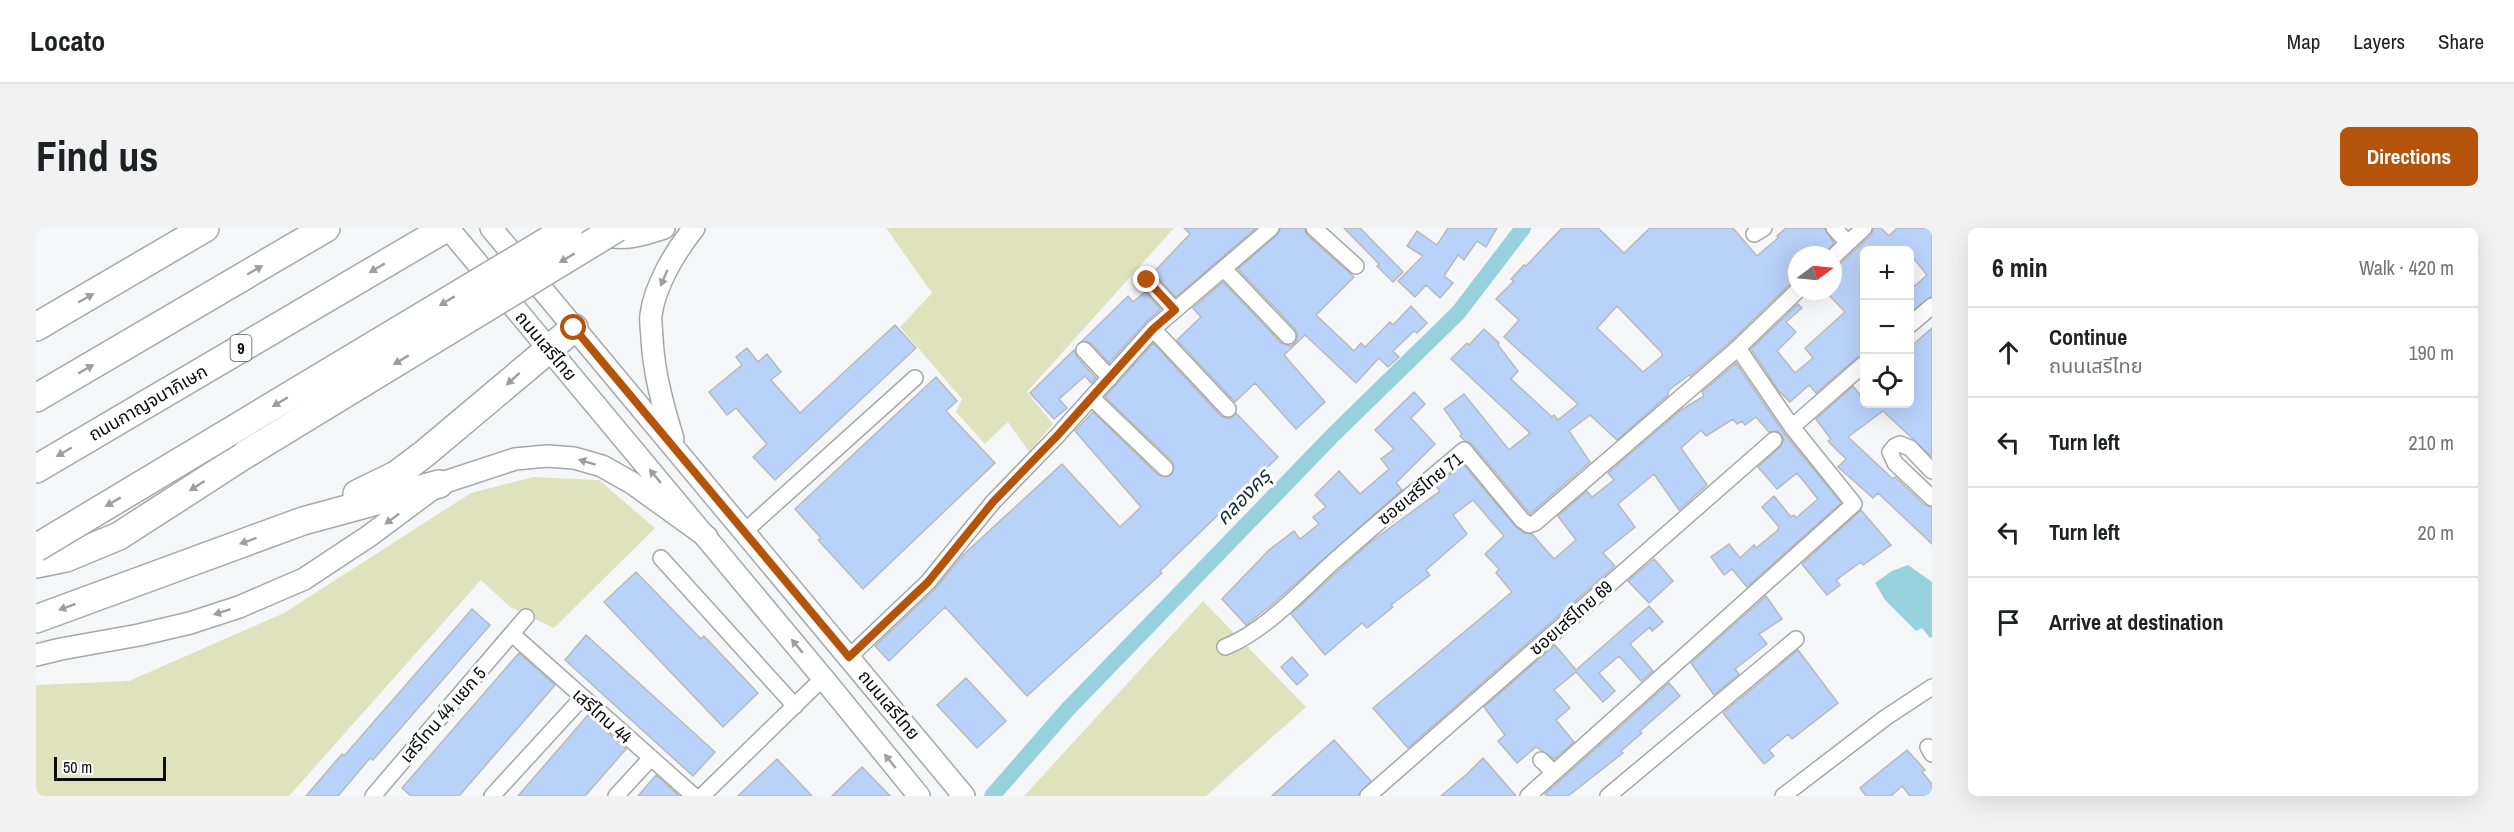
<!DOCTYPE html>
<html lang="en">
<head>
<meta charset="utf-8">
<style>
	:root { --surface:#fff; --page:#f2f2f2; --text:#202124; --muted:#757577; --line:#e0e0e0; --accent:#b45309 }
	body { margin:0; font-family:"Archivo Narrow","Noto Sans Thai",sans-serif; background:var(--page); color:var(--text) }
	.controls { position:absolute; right:18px; top:18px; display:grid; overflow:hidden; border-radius:9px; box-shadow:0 6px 24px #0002 }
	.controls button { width:54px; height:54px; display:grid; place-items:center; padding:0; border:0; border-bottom:2px solid var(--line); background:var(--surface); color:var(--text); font:30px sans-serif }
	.compass { position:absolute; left:1752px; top:18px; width:54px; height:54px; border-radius:50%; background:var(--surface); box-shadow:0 6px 24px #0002; rotate:74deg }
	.scale { position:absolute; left:18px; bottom:15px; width:112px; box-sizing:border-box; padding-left:6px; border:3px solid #0b0c0c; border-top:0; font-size:16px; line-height:21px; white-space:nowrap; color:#0b0c0c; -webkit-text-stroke:4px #fff; paint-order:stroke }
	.stop { position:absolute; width:18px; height:18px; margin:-14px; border:4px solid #b45309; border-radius:50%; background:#fff }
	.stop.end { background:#b45309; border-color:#fff; box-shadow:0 2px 6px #0008 }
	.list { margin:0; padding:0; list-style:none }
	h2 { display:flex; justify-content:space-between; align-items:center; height:78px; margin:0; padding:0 24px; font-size:26px }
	h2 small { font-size:20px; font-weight:400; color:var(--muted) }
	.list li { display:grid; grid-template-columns:39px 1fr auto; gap:18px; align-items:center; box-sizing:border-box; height:90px; padding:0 24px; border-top:2px solid var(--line) }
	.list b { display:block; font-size:22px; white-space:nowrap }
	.list p { margin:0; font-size:20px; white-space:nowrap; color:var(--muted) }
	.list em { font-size:20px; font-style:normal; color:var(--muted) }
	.icon { flex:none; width:33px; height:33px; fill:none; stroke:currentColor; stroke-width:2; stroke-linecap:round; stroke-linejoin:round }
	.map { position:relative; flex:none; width:1896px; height:568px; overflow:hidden; border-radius:9px }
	header { display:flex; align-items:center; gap:36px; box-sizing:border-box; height:84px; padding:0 30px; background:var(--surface); border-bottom:2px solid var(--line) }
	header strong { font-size:28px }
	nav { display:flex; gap:33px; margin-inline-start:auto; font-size:21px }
	.intro { display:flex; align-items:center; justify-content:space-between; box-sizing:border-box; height:144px; padding:0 36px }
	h1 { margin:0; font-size:42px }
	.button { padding:15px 27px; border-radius:9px; background:var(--accent); color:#fff; font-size:21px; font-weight:700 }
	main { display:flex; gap:36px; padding:0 36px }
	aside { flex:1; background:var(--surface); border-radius:9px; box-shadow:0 6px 24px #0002 }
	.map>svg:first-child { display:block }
	.green { fill:#dee3be }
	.water { fill:#97d1de }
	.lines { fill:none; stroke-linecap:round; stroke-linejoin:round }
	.canal { stroke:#97d1de; stroke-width:16 }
	.building { fill:#b9d2fa; stroke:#b7b9bb; stroke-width:1.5; fill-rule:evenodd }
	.minor-casing { stroke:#a6a7a9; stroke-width:18 }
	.secondary-casing { stroke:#a6a7a9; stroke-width:24 }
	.motorway-casing { stroke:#a6a7a9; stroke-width:30 }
	.minor { stroke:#fff; stroke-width:15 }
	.secondary { stroke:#fff; stroke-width:21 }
	.motorway { stroke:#fff; stroke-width:27 }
	.motorway-bridge-casing { stroke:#a6a7a9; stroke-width:30; stroke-linecap:butt }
	.motorway-bridge { stroke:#fff; stroke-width:27 }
	.oneway { fill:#9d9e9e }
	.route { stroke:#b45309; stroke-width:8 }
	.labels { text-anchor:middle; stroke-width:6; stroke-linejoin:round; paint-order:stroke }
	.shield { fill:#fff; stroke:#545555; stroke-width:1.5 }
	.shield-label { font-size:16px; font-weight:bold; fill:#0b0c0c }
	.street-label { font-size:18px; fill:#0b0c0c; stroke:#fff }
	.water-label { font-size:20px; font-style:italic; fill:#112e34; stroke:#fff }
</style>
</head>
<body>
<header>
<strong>Locato</strong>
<nav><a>Map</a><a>Layers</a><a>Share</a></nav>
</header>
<div class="intro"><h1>Find us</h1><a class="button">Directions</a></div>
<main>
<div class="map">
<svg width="1896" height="568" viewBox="0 0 1896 568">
	<rect width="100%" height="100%" fill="#f5f6f8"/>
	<path class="green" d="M850,0H1138L991,164L1017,196L993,224L972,194L949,216L920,184L926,171L864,99L896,65Z
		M498,249L563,252L619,300L518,400L474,379L445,352L253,568H0V457L93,453L248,385L435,265Z
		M1167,373L1270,479L1170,568H988Z"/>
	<path class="water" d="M1872,337L1896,354V409L1894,410L1886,400L1880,403L1849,372L1839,355L1856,343Z"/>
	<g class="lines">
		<path class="canal" d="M956,568L1032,481L1298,206L1422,85L1487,0"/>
	</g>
	<path class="building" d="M1148,0H1220L1140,69L1117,45L1154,6Z
		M1245,0H1268L1271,7L1318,49L1280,87L1318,123L1325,115L1329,119L1354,94L1357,97L1375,78L1391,95L1381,105L1378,103L1357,123L1363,129L1352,139L1343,130L1320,155L1269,107L1248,127L1289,174L1260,201L1219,155L1199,174L1141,112L1165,89L1157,80L1187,54L1245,115L1254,118L1259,115L1262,106L1259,101L1202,41L1241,7Z
		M1308,0H1324L1367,44L1357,54L1341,38L1343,36Z
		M1412,0H1461L1450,19L1441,13L1428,32L1422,27L1408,48L1417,55L1404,70L1390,57L1379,69L1362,53L1387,28L1371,18L1381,3L1401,17Z
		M1526,0H1562L1588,25L1614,0H1697L1721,28L1742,10L1741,8L1750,0H1788L1798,15L1788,27H1761V53L1754,56L1695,113L1654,148L1653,147L1633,162L1632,167L1581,212L1554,187L1533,203L1554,234L1494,286L1436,216L1428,212L1424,208L1426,206L1408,181L1428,166L1473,222L1494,205L1415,131L1431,115L1433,117L1448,101L1463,115L1462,117L1482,143L1475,151L1516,189L1518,187L1522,192L1542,176L1468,109L1483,92L1460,71L1478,53L1475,51L1488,37L1490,38ZM1581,78L1626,125V128L1607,144L1561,100Z
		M1838,0H1845L1853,8L1861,0H1896V68L1874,85V62L1891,47L1874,26V22H1828V127L1822,129L1780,165L1773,157L1754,174L1743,163L1715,121L1762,76L1766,80L1750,94L1760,104L1741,123L1759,145L1777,130L1769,120L1809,84L1789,63H1797V39L1804,36L1835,7Z
		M1109,64L1125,81L1110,94L1073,135L1055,115L1046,113L1092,68L1097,74Z
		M859,97L880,120L739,252L717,229L731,216L700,180L691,187L673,164L706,137L700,129L711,120L722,134L731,126L745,144L735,152L764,185Z
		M1896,100V229L1847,183L1812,209L1857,251L1859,249L1889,277L1896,279V316L1842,265L1837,270L1802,239L1810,231L1792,213L1795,211L1780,191L1817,158L1828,172V176H1874V119Z
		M1117,115L1185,188L1194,191L1200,185L1242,229L1124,343L1126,345L991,468L909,379L853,433L839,418L899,361L927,327L1026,236L1084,299L1105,279L1039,203L1057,184L1122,247L1131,249L1136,246L1138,238L1136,233L1069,169Z
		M1038,122L1041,129L1060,150L1055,155L1049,148L1023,171L1031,180L1018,191L994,165Z
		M1700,135L1748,205L1805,275L1711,359L1696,341L1688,347L1675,329L1693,316L1704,330L1718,317L1720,320L1741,303L1743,299L1726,279L1738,268L1755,289L1758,287L1760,290L1782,271L1761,245L1741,261L1722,239L1744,219L1748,211L1742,203L1733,204L1720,189L1709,197L1706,193L1701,196L1697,191L1670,208L1665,202L1645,220L1671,257L1643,282L1618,246L1582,276L1599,299L1567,325L1579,338L1372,520L1337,480L1476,364L1460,345L1463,341L1449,326L1468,308L1437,272L1417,287L1431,306L1390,342L1394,347L1355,377L1357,379L1331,400L1326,395L1289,427L1255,386L1332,316L1404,263L1400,258L1427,236L1479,298L1488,305L1496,306L1518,331L1540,312L1522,288L1551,263L1556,269L1578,252L1572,245L1645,182L1668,168L1666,164Z
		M900,149L921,173L910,183L959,235L827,361L782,312L785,310L759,281Z
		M1378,164L1389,176L1375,190L1399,216L1360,255L1366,262L1239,374L1210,397L1186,371L1233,322L1258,303L1264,311L1283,296L1277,289L1290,279L1279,267L1303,243L1324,266L1353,241L1345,231L1358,221L1339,202Z
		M1825,282L1855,317L1827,337L1825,334L1800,352L1804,357L1791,367L1766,336Z
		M1618,331L1637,353L1613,375L1592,353Z
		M600,344L665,411L668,408L722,465L687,499L568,374Z
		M1730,368L1746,391L1723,406L1731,416L1699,441L1703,446L1678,467L1655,435Z
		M1613,378L1627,394L1616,403L1614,399L1594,416L1617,443L1605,453L1583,428L1563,445L1579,463L1567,474L1540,444L1518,462L1534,480L1520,492L1538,514L1518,531L1500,519L1481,535L1462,513L1469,507L1448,479L1519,417L1540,442Z
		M436,381L454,397L337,532L334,530L302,568H270L306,526L308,528Z
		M550,407L679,524L657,548L529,432Z
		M1762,422L1802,475L1756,511L1752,506L1733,522L1738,528L1728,536L1687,485Z
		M483,425L519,457L423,568H375L366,560Z
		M1256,429L1272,447L1261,457L1245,439Z
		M930,450L970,493L941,520L901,477Z
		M1633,455L1644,468L1604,503L1606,505L1585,523L1587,525L1532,568H1511L1509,566Z
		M552,487L590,521L549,568H482Z
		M1298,512L1335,553L1321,568H1236Z
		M1871,522L1889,542L1886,544L1896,556V568H1874L1866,558L1855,568H1830L1824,560Z
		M1447,530L1480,568H1405L1431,546Z
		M741,531L776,568H702Z
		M826,539L854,568H796Z
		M620,547L643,568H602Z"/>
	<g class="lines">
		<defs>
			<path id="minor" d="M1278,0L1320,38
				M1798,0L1812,15
				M1718,6L1728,0
				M1797,29L1828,0
				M1188,41L1252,108
				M1111,52L1139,82
				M1874,97L1896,78
				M1117,101L1192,181
				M1048,122L1074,150
				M1056,170L1129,240
				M1756,199L1828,136
				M1896,243L1874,220L1864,216L1859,218L1854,224L1859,235L1896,270
				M709,303L879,150
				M625,330L759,478
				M476,406L658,568
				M1189,419C1228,404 1265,363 1296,335C1340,296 1384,259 1428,222L1486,292L1493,297L1499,295L1702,120L1761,63
				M813,429L892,354L957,274L1021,208L1117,101L1235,0
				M1892,519L1896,526
				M1505,532L1518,545
				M337,568L490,389
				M456,568L546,470
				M580,568L614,531
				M666,568L787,450
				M1332,568L1738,212
				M1492,568L1818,276L1756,199L1702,120
				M1572,568L1760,411
				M1747,568L1849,490L1896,459"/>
			<path id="secondary" d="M412,0L787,450L883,568
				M455,0L928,568
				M549,0C579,15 598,10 628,0
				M637,211C627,178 618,146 616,111C616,103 614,95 615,87C619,57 639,24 658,0
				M0,427L25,421L103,407L154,395L203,379L268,351L333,308L403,256L479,231L511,228L538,230L566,238L596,255L671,309"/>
			<path id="motorway" d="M0,99L169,0
				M0,170L290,0
				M0,241L410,0
				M321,266L360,247L388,226L538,100
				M0,336L30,330L83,308L210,226
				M0,391L267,293L403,256"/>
		</defs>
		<use href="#minor" class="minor-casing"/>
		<use href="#secondary" class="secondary-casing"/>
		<use href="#motorway" class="motorway-casing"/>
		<use href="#minor" class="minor"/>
		<use href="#secondary" class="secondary"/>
		<use href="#motorway" class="motorway"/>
		<defs>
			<path id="motorway-bridge" d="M210,226L581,0
				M0,320L533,0"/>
		</defs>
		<use href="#motorway-bridge" class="motorway-bridge-casing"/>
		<use href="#motorway-bridge" class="motorway-bridge"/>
	</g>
	<defs><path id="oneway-solid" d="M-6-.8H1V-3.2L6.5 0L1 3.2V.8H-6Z" transform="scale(1.5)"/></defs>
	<g class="oneway">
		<use href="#oneway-solid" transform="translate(531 30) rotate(149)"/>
		<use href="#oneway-solid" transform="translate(341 40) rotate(150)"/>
		<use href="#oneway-solid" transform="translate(219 42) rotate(-30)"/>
		<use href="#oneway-solid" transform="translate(628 50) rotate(113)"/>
		<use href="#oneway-solid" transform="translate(50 70) rotate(-30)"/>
		<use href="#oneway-solid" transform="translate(411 73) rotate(149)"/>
		<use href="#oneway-solid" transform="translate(365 132) rotate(149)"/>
		<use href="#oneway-solid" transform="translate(50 141) rotate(-30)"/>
		<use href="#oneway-solid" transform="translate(477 151) rotate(138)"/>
		<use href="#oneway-solid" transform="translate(244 174) rotate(149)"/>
		<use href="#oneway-solid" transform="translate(28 224) rotate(150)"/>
		<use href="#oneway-solid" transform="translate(551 234) rotate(-163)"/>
		<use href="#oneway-solid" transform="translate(619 248) rotate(-130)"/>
		<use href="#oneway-solid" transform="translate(161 258) rotate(147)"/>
		<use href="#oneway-solid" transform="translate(77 274) rotate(149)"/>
		<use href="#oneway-solid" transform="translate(356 291) rotate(143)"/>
		<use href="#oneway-solid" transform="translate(212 313) rotate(160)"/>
		<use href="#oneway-solid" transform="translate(31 379) rotate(160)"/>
		<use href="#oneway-solid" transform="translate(186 384) rotate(162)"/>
		<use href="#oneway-solid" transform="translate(761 418) rotate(-130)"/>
		<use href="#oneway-solid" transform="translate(854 533) rotate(-129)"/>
	</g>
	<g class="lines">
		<path class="route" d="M538,100L813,429L892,354L957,274L1021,208L1117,101L1139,82L1111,52"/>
	</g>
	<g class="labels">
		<rect class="shield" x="194.5" y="107" width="21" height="26" rx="4.5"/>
		<g class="shield-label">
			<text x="205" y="126">9</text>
		</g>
		<g class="street-label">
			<text transform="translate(510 118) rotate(50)" y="6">ถนนเสรีไทย</text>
			<text transform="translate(112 175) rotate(-30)" y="6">ถนนกาญจนาภิเษก</text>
			<text transform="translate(1384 261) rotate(-39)" y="6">ซอยเสรีไทย 71</text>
			<text transform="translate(1535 390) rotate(-41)" y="6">ซอยเสรีไทย 69</text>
			<text transform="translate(853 477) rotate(50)" y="6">ถนนเสรีไทย</text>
			<text transform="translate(407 487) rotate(-49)" y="6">เสรีไทน 44 แยก 5</text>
			<text transform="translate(566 488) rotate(42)" y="6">เสรีไทน 44</text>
		</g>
		<g class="water-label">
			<text transform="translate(1207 269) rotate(-46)" y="7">คลองครุ</text>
		</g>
	</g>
</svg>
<div class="controls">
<button>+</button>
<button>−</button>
<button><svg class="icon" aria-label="locate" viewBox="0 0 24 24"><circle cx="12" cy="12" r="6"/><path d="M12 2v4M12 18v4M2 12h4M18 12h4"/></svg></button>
</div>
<svg class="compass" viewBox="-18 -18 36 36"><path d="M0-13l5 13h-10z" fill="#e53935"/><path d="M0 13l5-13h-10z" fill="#757577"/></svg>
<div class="scale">50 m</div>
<div class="stop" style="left:538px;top:100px"></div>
<div class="stop end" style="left:1111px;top:52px"></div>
</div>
<aside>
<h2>6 min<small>Walk · 420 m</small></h2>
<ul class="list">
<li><svg class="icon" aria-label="ahead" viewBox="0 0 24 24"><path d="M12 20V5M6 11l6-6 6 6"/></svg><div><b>Continue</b><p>ถนนเสรีไทย</p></div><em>190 m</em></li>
<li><svg class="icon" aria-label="left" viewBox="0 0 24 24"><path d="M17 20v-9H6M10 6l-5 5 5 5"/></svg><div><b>Turn left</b></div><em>210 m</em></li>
<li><svg class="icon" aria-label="left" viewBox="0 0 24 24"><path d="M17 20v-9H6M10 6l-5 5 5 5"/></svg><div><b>Turn left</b></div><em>20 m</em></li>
<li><svg class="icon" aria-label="arrive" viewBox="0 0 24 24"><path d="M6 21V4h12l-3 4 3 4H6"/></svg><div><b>Arrive at destination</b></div></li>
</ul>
</aside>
</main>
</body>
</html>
